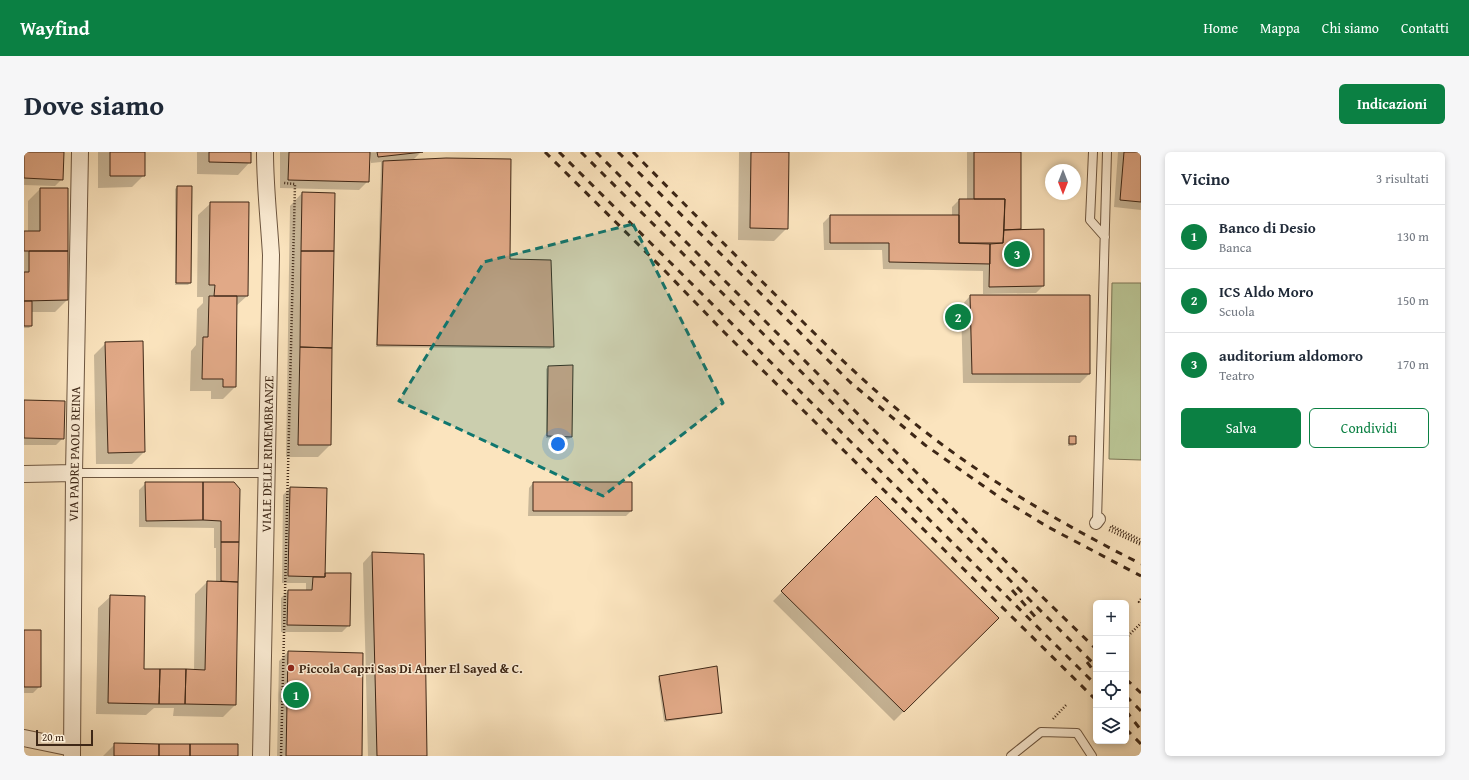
<!DOCTYPE html>
<html lang="it">
<head>
<meta charset="utf-8">
<style>
	:root { --surface:#fff; --page:#f6f6f7; --text:#1f2937; --muted:#747a83; --line:#e0e1e3; --accent:#0b8043 }
	body { margin:0; font-family:"Gentium Book Plus",serif; background:var(--page); color:var(--text) }
	.controls { position:absolute; right:12px; bottom:12px; display:grid; overflow:hidden; border-radius:6px; box-shadow:0 2px 6px #0003 }
	.controls button { width:36px; height:36px; display:grid; place-items:center; padding:0; border:0; border-bottom:1px solid var(--line); background:var(--surface); color:var(--text); font:20px sans-serif }
	.compass { position:absolute; left:1021px; top:12px; width:36px; height:36px; border-radius:50%; background:var(--surface); box-shadow:0 2px 6px #0003; rotate:180deg }
	.scale { position:absolute; left:12px; bottom:10px; width:57px; box-sizing:border-box; padding-left:4px; border:2px solid #3e2716; border-top:0; font-size:11px; line-height:14px; white-space:nowrap; color:#3e2716; -webkit-text-stroke:3px #fcedd5; paint-order:stroke }
	.you { position:absolute; left:534px; top:292px; width:14px; height:14px; margin:-10px; border:3px solid #fff; border-radius:50%; background:#1a73e8; box-shadow:0 0 0 6px #1a73e833 }
	.badge { display:grid; place-items:center; width:26px; height:26px; border-radius:50%; background:var(--accent); color:#fff; font-size:13px; font-weight:700 }
	.pin { position:absolute; translate:-50% -50%; border:2px solid #fff; box-shadow:0 1px 4px #0006 }
	.list { margin:0; padding:0; list-style:none }
	h2 { display:flex; justify-content:space-between; align-items:center; height:52px; margin:0; padding:0 16px; font-size:17px }
	h2 small { font-size:13px; font-weight:400; color:var(--muted) }
	.list li { display:grid; grid-template-columns:26px 1fr auto; gap:12px; align-items:center; box-sizing:border-box; height:64px; padding:0 16px; border-top:1px solid var(--line) }
	.list b { display:block; font-size:15px; white-space:nowrap }
	.list p { margin:0; font-size:13px; white-space:nowrap; color:var(--muted) }
	.list em { font-size:13px; font-style:normal; color:var(--muted) }
	.actions { display:flex; gap:8px; padding:12px 16px }
	.actions a { flex:1; padding:9px 0; border:1px solid var(--accent); border-radius:6px; text-align:center; font-size:14px; color:var(--accent) }
	.actions .main { background:var(--accent); color:#fff }
	.icon { flex:none; width:22px; height:22px; fill:none; stroke:currentColor; stroke-width:2; stroke-linecap:round; stroke-linejoin:round }
	.map { position:relative; flex:none; width:1117px; height:604px; overflow:hidden; border-radius:6px }
	header { display:flex; align-items:center; gap:24px; box-sizing:border-box; height:56px; padding:0 20px; background:var(--accent); color:#fff }
	header strong { font-size:19px }
	nav { display:flex; gap:22px; margin-inline-start:auto; font-size:14px }
	.intro { display:flex; align-items:center; justify-content:space-between; box-sizing:border-box; height:96px; padding:0 24px }
	h1 { margin:0; font-size:28px }
	.button { padding:10px 18px; border-radius:6px; background:var(--accent); color:#fff; font-size:14px; font-weight:700 }
	main { display:flex; gap:24px; padding:0 24px }
	aside { flex:1; background:var(--surface); border-radius:6px; box-shadow:0 2px 6px #0003 }
	.map>svg:first-child { display:block }
	.green { fill:#bac595; stroke:#7c7656 }
	.shadow { fill:#0003 }
	.building { fill:#e1a987; stroke:#3e2716 }
	.lines { fill:none; stroke-linecap:round; stroke-linejoin:round }
	.service-casing { stroke:#6d5640; stroke-width:10 }
	.pedestrian-casing { stroke:#6d5640; stroke-width:14 }
	.minor-casing { stroke:#6d5640; stroke-width:18 }
	.path { stroke:#3e2716; stroke-width:2.5; stroke-dasharray:1 2; stroke-linecap:butt }
	.service { stroke:#fcedd5; stroke-width:8 }
	.pedestrian { stroke:#fcedd5; stroke-width:12 }
	.minor { stroke:#fcedd5; stroke-width:16 }
	.rail { stroke:#3e2716; stroke-width:3; stroke-dasharray:7 7; stroke-linecap:butt }
	.marked { fill:#0f766e; fill-opacity:0.2; stroke:#0f766e; stroke-width:3; stroke-dasharray:8 5; stroke-linejoin:round }
	.poi-dot { fill:#8f2418; stroke:#fcedd5; stroke-width:1.5 }
	.labels { text-anchor:middle; stroke-width:3; stroke-linejoin:round; paint-order:stroke }
	.street-label { font-size:13px; fill:#3e2716; stroke:#fcedd5 }
	.poi-label { font-size:13px; font-weight:bold; fill:#3e2716; stroke:#fcedd5; text-anchor:start }
</style>
</head>
<body>
<header>
<strong>Wayfind</strong>
<nav><a>Home</a><a>Mappa</a><a>Chi siamo</a><a>Contatti</a></nav>
</header>
<div class="intro"><h1>Dove siamo</h1><a class="button">Indicazioni</a></div>
<main>
<div class="map">
<svg width="1117" height="604" viewBox="0 0 1117 604">
	<rect width="100%" height="100%" fill="#fbe4be"/>
	<filter id="stains"><feTurbulence type="fractalNoise" baseFrequency=".005" numOctaves="4"/><feColorMatrix values="0 0 0 0 .2 0 0 0 0 .09 0 0 0 0 .02 0 0 0 .5 -.17"/></filter>
	<radialGradient id="worn" r=".72"><stop offset=".6" stop-color="#630" stop-opacity="0"/><stop offset="1" stop-color="#630" stop-opacity=".3"/></radialGradient>
	<path class="green" d="M1088,131H1117V308L1085,307Z"/>
	<path class="shadow" d="M0,0H39L38,27L31,34L0,33Z
		M74,0H120V23L108,35L74,36Z
		M173,0H226V10L214,23L173,22Z
		M256,0H397L389,8L485,108L529,195L526,197L352,195L357,10L347,11L346,2H345L344,29L335,38L256,36Z
		M715,0H764L763,76L750,89L714,88Z
		M943,0H996V78L1019,134L1012,141L959,142V119L859,117L858,98H800L799,71L806,64H928V55L935,48H943Z
		M1094,0H1117V58L1090,55Z
		M153,35L166,131L164,133H151V37Z
		M16,37L43,148L31,160H7V174L5,176H0V80H4V49Z
		M278,41L306,293L294,305H262L266,54Z
		M187,51L223,144L212,154L211,235L199,247H187V239H166L167,199L172,193L173,157L179,151V145H173L174,63Z
		M946,144H1065V222L1056,231H939L937,154Z
		M82,191L120,300L108,312H72L70,203Z
		M524,215L547,285L545,287L522,286V217Z
		M0,249L39,286L32,293H0Z
		M1046,285L1051,292L1049,294H1044V287Z
		M122,331L215,337L211,553L199,565L149,564L150,556H130L122,563L72,562L74,456L87,444L119,518L170,519L171,442L183,430H192V396H190V376L115,375V338Z
		M509,331L607,359L602,364H504L505,336Z
		M266,336L300,422L325,473L318,480H257V446L264,439H282V431H258L259,343Z
		M852,346L973,466L870,569L749,449Z
		M348,401L402,604H344L339,411Z
		M0,479L16,534L9,541H0Z
		M264,500L337,604H253L255,509Z
		M636,525L697,560L694,562L640,570L634,527Z
		M91,592L213,604H79Z"/>
	<path class="building" d="M0,0H40L39,28L0,26Z
		M86,0H121V24H86Z
		M185,0H227V11L185,10Z
		M265,0H346L345,30L264,28Z
		M353,0H399L354,5Z
		M727,0H765L764,77L726,76Z
		M950,0H997V77L980,78L981,47H950Z
		M1100,0H1117V50L1096,48Z
		M422,6L487,7L486,107L527,108L530,195L353,193L359,9Z
		M153,34H168L167,131H152Z
		M16,36H44V99H0V79H16Z
		M278,40L311,41L310,99H277Z
		M935,47H981L979,91H935Z
		M186,50H225L224,144H190L191,133H185Z
		M806,63H935V91L966,92V112L865,110V91H806Z
		M1020,77V134L965,135L966,92L979,91L980,78Z
		M5,99H44V148L0,149V120H5Z
		M277,99H310L308,196L276,195Z
		M946,143H1066V222H948Z
		M185,144H213L212,235H199V227H178L179,185H184Z
		M0,149H8V174H0Z
		M119,189L121,300L84,301L81,190Z
		M276,195L308,196L307,293H274Z
		M549,213L548,285L523,284L524,214Z
		M0,248L41,249L40,287L0,286Z
		M1045,284H1052V292H1045Z
		M121,330H179V368L122,369Z
		M179,330H210L216,337L215,390H197V369L179,368Z
		M509,330H608V359H509Z
		M266,335L303,336L301,425L264,424Z
		M852,344L975,466L880,560L757,439Z
		M197,390H215L214,430L197,429Z
		M348,400L400,402L403,604H353Z
		M301,421H327L326,474L263,473L264,438H288L289,425H301Z
		M183,429L214,430L212,553L161,552L162,517L181,518Z
		M86,443L121,444L120,517H136L135,552L84,551Z
		M0,478H17V535H0Z
		M264,499L339,501L338,604H262Z
		M693,514L698,561L642,568L635,524Z
		M136,517H162L161,552H135Z
		M90,591L135,592V604H90Z
		M135,592H166V604H135Z
		M166,592H214V604H166Z"/>
	<g class="lines">
		<defs>
			<path id="service" d="M1069,0L1066,68L1081,85
				M50,321H242
				M1073,369L1083,0
				M987,604L1017,580L1053,581L1068,604"/>
			<path id="pedestrian" d="M1072,371L1075,367"/>
			<path id="minor" d="M0,322L50,321
				M0,586L48,596
				M48,604L50,321L56,0
				M237,604L247,103C245,69 241,34 241,0"/>
		</defs>
		<use href="#service" class="service-casing"/>
		<use href="#pedestrian" class="pedestrian-casing"/>
		<use href="#minor" class="minor-casing"/>
		<path class="path" d="M1088,374L1117,388
			M1086,375L1117,391
			M1085,378L1117,393
			M1117,447L1115,450L1117,451
			M1102,486L1117,471
			M1029,567L1043,552
			M257,604L271,32L260,31"/>
		<use href="#service" class="service"/>
		<use href="#pedestrian" class="pedestrian"/>
		<use href="#minor" class="minor"/>
		<path class="rail" d="M521,0L640,118L700,180L1072,548
			M535,0L1072,533
			M557,0L1072,514
			M572,0L965,393L1072,497
			M594,0L826,230L901,293L978,347L1024,375L1117,424
			M609,0C662,54 716,108 770,161C814,205 859,248 908,285C974,335 1044,375 1117,412
			M988,438L1014,468
			M1063,510L1072,522
			M1102,527L1117,541
			M1102,544L1117,559
			M1102,559L1117,578
			M1102,577L1117,592"/>
	</g>
	<path class="marked" d="M609,72L699,251L579,344L375,249L460,110Z"/>
	<circle class="poi-dot" cx="267" cy="516" r="4"/>
	<g class="labels">
		<g class="street-label">
			<text transform="translate(50 302) rotate(-89)" y="5">VIA PADRE PAOLO REINA</text>
			<text transform="translate(243 302) rotate(-89)" y="5">VIALE DELLE RIMEMBRANZE</text>
		</g>
		<g class="poi-label">
			<text x="275" y="521">Piccola Capri Sas Di Amer El Sayed &amp; C.</text>
		</g>
	</g>
	<rect width="100%" height="100%" filter="url(#stains)"/>
	<rect width="100%" height="100%" fill="url(#worn)"/>
</svg>
<div class="controls">
<button>+</button>
<button>−</button>
<button><svg class="icon" aria-label="locate" viewBox="0 0 24 24"><circle cx="12" cy="12" r="6"/><path d="M12 2v4M12 18v4M2 12h4M18 12h4"/></svg></button>
<button><svg class="icon" aria-label="layers" viewBox="0 0 24 24"><path d="M12 4l9 5-9 5-9-5zM3 14l9 5 9-5"/></svg></button>
</div>
<svg class="compass" viewBox="-18 -18 36 36"><path d="M0-13l5 13h-10z" fill="#e53935"/><path d="M0 13l5-13h-10z" fill="#747a83"/></svg>
<div class="scale">20 m</div>
<div class="you"></div>
<div class="pin badge" style="left:272px;top:543px">1</div>
<div class="pin badge" style="left:934px;top:165px">2</div>
<div class="pin badge" style="left:993px;top:102px">3</div>
</div>
<aside>
<h2>Vicino<small>3 risultati</small></h2>
<ul class="list">
<li><span class="badge">1</span><div><b>Banco di Desio</b><p>Banca</p></div><em>130 m</em></li>
<li><span class="badge">2</span><div><b>ICS Aldo Moro</b><p>Scuola</p></div><em>150 m</em></li>
<li><span class="badge">3</span><div><b>auditorium aldomoro</b><p>Teatro</p></div><em>170 m</em></li>
</ul>
<div class="actions"><a class="main">Salva</a><a>Condividi</a></div>
</aside>
</main>
</body>
</html>
